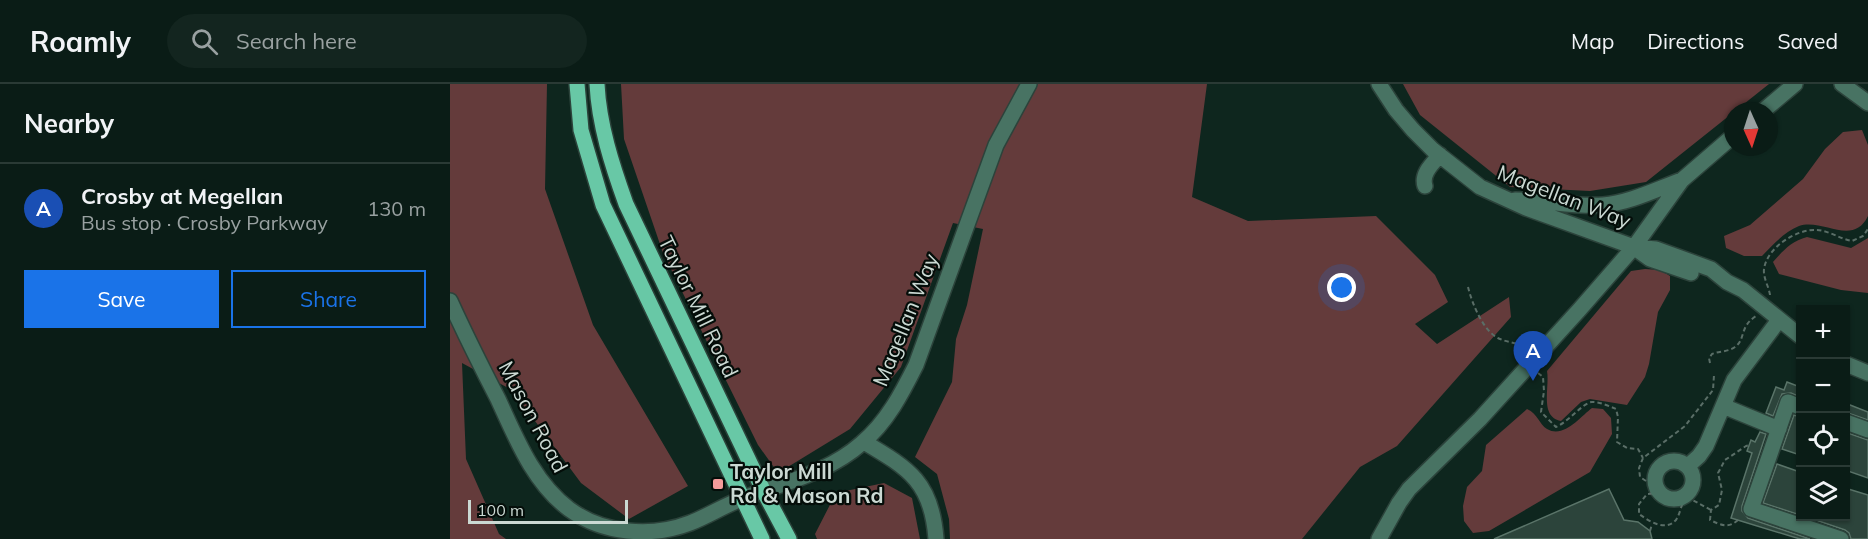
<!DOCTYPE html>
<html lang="en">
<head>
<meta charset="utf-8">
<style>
	:root { --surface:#0a1c16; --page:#13251f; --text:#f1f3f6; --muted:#99a1a1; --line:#2a3a35; --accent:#1a73e8 }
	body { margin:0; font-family:Mulish,sans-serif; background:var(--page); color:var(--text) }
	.controls { position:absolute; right:18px; bottom:18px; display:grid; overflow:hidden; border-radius:0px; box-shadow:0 2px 4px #0004 }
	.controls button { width:54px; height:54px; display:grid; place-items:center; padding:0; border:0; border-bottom:2px solid var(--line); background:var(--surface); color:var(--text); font:30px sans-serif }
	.compass { position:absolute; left:1274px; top:18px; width:54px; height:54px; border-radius:50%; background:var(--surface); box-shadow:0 2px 4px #0004; rotate:177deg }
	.scale { position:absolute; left:18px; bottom:15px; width:160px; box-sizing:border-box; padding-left:6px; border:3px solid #cbd9d3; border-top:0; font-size:16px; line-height:21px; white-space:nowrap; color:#cbd9d3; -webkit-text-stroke:4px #040d09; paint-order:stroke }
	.you { position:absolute; left:892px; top:204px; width:21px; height:21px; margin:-15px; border:4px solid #fff; border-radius:50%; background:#1a73e8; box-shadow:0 0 0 9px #1a73e833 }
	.badge { display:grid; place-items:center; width:39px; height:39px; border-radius:50%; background:var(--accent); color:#fff; font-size:20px; font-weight:700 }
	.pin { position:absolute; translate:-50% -50px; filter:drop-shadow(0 2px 3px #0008) }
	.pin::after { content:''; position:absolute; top:32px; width:21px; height:18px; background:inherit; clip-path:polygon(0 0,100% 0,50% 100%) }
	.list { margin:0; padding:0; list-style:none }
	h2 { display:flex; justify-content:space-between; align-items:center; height:78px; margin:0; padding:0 24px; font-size:26px }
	h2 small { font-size:20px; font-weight:400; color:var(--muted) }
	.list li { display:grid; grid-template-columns:39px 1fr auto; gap:18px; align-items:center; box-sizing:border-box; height:90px; padding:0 24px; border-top:2px solid var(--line) }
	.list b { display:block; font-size:22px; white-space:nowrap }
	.list p { margin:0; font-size:20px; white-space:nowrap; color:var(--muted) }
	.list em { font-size:20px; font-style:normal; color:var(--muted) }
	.actions { display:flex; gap:12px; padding:18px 24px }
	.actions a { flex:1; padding:14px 0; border:2px solid var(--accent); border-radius:0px; text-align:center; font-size:21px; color:var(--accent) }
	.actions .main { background:var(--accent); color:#fff }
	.icon { flex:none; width:33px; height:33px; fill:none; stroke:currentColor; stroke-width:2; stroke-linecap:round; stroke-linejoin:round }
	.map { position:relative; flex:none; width:1418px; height:455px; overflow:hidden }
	header { display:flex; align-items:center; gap:36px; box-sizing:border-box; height:84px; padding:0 30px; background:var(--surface); border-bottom:2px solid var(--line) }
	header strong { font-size:28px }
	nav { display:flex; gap:33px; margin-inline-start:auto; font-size:21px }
	.search { width:420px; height:54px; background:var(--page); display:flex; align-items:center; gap:15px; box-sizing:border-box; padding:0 21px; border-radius:33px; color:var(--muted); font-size:22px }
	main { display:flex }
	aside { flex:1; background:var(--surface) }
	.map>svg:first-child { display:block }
	.green { fill:#643b3b }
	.building { fill:#2c443b; stroke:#5a7469; stroke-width:1.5 }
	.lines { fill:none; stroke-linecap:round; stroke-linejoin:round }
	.minor-casing { stroke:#2c433b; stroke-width:18 }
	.major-casing { stroke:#2c433b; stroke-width:18 }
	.path { stroke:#5a6e67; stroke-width:2; stroke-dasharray:4.5 3; stroke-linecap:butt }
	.minor { stroke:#487363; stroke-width:15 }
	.major { stroke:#68c8a6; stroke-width:15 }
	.poi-dot { fill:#f59b9b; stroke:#040d09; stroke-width:2 }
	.labels { text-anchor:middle; stroke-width:4.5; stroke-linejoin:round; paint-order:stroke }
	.street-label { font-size:21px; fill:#cbd9d3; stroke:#040d09 }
	.poi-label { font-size:21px; font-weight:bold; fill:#cbd9d3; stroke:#040d09; text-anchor:start }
</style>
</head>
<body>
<header>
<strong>Roamly</strong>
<div class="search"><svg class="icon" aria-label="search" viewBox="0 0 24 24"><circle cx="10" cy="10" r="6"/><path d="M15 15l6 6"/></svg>Search here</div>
<nav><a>Map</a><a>Directions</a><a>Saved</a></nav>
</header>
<main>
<aside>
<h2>Nearby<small></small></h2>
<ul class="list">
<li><span class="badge" style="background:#1a4fb4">A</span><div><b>Crosby at Megellan</b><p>Bus stop · Crosby Parkway</p></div><em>130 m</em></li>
</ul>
<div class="actions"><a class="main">Save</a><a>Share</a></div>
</aside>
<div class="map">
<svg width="1418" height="455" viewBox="0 0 1418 455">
	<rect width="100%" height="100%" fill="#0e261e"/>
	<path class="green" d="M0,0H97L95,105L143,241L238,402L179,435L131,399L62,306L12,279L16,375L49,450L56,455H0Z
		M171,0H757L742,113L798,137L926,132L985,191L998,218L965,240L987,260L1059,213L1061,233L947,362L910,383L852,455H500L499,435L487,390L465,373L502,298L506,255L517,221L533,145L503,139L451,283L400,345L328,389L308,361L213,169L174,55Z
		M953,0H1319L1196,98L1140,107L1060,103L970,31Z
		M1412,46L1418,61V132C1403,163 1373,134 1349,142C1334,148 1323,161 1312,172H1294L1276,164L1274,152L1300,141L1353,95L1375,65L1393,48Z
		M1357,153L1401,164L1418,154V209L1391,206L1329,190L1323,178C1333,167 1341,157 1357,153Z
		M1195,185L1210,186L1220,192V206L1208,228L1199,280L1195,293L1177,321L1140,315L1131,318L1111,337C1089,333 1100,303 1097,287L1181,187Z
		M1142,324L1153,325L1161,334L1162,350L1140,388L1039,447L1023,449L1014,437L1013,422L1017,403L1032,387L1036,361L1077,325C1088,330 1089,340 1097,345C1114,355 1131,332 1142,324Z
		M434,399L462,414L470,455H367L365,450L386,409Z"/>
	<path class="building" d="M1337,298L1350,303V313L1341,309L1332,310L1323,332L1316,329L1326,303L1334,306Z
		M1395,319L1418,328V336L1395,328Z
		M1344,331L1350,333V371L1332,365Z
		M1310,348L1316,350L1292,422V427L1298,434L1360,455H1350L1281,434L1302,369L1297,367L1301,356L1305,358Z
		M1395,348L1418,356V394L1395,386Z
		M1327,380L1350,388V431L1313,419Z
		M1395,404L1418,411V455H1401L1399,449L1395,446L1354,432H1395Z
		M1159,405L1174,436L1188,438L1200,447L1202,455H1044Z"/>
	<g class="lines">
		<defs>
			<path id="minor" d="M929,0L946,26L963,46L983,66L1030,103L1076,124L1184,163L1206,165L1261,185L1277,198L1293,206L1350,252
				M1392,0L1418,19
				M1313,27L1345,0
				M975,102C971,90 982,80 990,71
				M1065,116C1095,116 1123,123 1153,121C1179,119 1207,105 1232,96
				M1186,165L1200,175L1241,189
				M0,217C15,250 31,282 48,315C66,354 83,398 119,425C153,450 201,454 240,439C258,432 275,421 294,414C335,398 378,389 412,359C437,338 452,309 466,281L546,61L579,0
				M1396,280L1418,289
				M1273,322L1329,345
				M1350,323L1338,318L1301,425L1391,455
				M1396,338L1418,346
				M414,358C460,385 482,399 486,455
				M1205 396a19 19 0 1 1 38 0a19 19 0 1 1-38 0Z
				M1238,382L1249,372L1256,362L1284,296L1329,236
				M929,455L949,419L959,405L1030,335L1130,225L1184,163L1232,96L1283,52"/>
			<path id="major" d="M127,0L131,46L153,121L312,455
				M147,0C149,41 162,81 176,120L314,408L339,455"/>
		</defs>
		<use href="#minor" class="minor-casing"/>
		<use href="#major" class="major-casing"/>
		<path class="path" d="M1018,203C1022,219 1033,248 1050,255C1059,259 1070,259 1078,264
			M1320,211C1319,203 1313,194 1314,185C1317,163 1347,145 1366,146C1378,146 1390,155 1402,157L1413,152L1418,145
			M1260,279L1259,274L1262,270C1269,267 1278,268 1285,263C1296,255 1289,243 1306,232
			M1088,289L1093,293L1094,307L1091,328L1106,343C1118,338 1134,318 1142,318C1150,318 1159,322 1166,325L1168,333L1167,358L1177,364L1188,365L1193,374
			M1210,409L1197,410L1189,420V430C1199,437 1215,448 1226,436C1230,430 1232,419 1235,412L1261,426
			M1202,410L1199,399L1190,393L1189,384L1193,374L1235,342L1263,306L1264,291
			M1288,436C1278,445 1271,441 1260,436L1261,426L1269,421L1272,406L1268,389L1275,376L1296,362L1300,361
			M1200,447L1202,440"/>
		<use href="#minor" class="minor"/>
		<use href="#major" class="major"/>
	</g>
	<rect class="poi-dot" x="262" y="394" width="12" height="12" rx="3"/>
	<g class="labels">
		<g class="street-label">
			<text transform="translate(1114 113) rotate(21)" y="7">Magellan Way</text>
			<text transform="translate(248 223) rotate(64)" y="7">Taylor Mill Road</text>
			<text transform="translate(456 236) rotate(-68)" y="7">Magellan Way</text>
			<text transform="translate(83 333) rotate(62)" y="7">Mason Road</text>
		</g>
		<g class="poi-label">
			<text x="280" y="395">Taylor Mill<tspan x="280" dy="24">Rd &amp; Mason Rd</tspan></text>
		</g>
	</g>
</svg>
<div class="controls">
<button>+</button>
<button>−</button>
<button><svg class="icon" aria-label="locate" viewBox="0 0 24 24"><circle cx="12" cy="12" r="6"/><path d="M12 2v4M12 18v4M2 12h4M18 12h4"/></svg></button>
<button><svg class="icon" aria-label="layers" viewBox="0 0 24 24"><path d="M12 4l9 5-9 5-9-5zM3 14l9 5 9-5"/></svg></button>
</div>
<svg class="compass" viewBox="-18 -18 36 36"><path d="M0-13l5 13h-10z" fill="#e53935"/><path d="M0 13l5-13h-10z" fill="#99a1a1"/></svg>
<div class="scale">100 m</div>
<div class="you"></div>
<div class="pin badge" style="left:1083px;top:297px;background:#1a4fb4">A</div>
</div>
</main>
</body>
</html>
